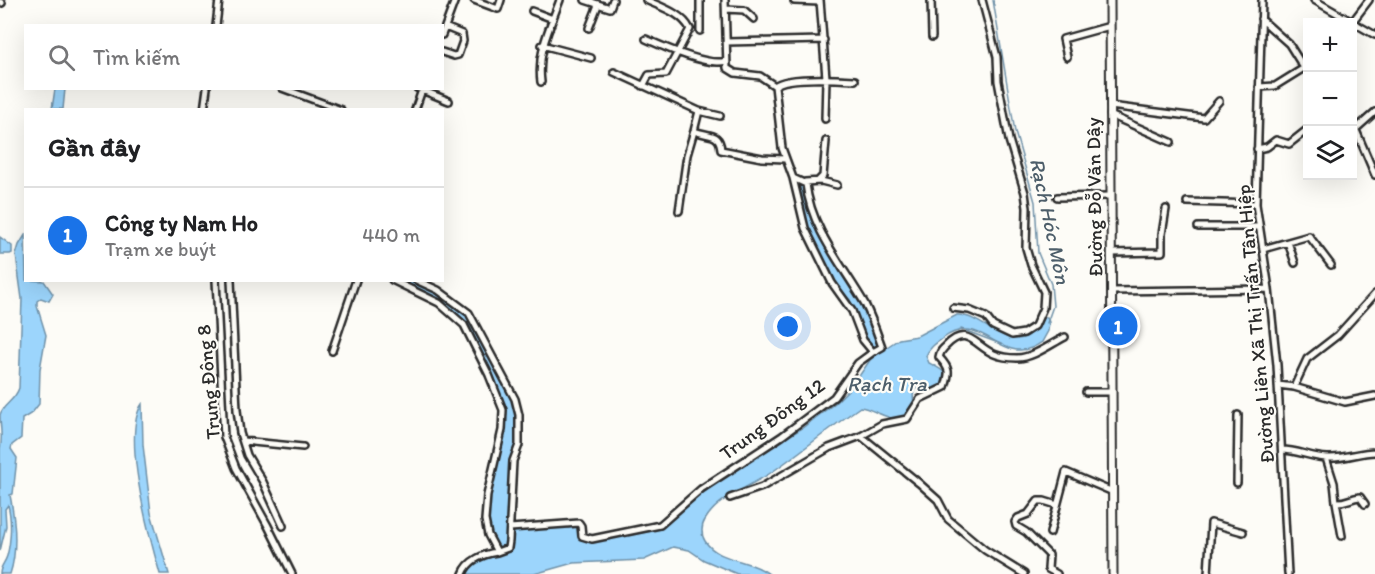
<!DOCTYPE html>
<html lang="vi">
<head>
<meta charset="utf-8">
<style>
	:root { --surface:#fff; --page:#f2f2f2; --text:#202124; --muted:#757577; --line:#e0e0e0; --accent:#1a73e8 }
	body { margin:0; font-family:Itim,sans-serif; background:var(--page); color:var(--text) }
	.controls { position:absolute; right:18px; top:18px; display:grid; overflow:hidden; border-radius:0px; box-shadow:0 6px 24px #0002 }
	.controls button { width:54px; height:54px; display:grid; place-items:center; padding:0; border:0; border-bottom:2px solid var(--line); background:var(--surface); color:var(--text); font:30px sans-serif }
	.you { position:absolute; left:788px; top:327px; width:21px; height:21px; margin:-15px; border:4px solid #fff; border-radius:50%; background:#1a73e8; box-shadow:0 0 0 9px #1a73e833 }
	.badge { display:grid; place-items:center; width:39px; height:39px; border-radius:50%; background:var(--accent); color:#fff; font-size:20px; font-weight:700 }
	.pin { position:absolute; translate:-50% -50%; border:3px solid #fff; box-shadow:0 2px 6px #0006 }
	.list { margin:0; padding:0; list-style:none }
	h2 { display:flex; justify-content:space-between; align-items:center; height:78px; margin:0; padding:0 24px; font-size:26px }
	h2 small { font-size:20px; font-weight:400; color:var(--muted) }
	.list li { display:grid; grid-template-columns:39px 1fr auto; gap:18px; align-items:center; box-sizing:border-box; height:96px; padding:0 24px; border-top:2px solid var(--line) }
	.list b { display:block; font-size:22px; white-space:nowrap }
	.list p { margin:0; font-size:20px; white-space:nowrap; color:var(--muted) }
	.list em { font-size:20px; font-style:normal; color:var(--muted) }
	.icon { flex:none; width:33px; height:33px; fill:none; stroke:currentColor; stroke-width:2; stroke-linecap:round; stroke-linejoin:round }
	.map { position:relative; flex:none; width:1375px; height:574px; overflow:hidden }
	.search { position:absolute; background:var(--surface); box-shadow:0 6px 24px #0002; left:24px; top:24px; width:420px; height:66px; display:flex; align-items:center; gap:15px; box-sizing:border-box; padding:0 21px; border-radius:0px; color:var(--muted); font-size:22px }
	.panel { position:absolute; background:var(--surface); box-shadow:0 6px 24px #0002; left:24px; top:108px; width:420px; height:174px; border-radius:0px }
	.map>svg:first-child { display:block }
	.water { fill:#9cd5fc; stroke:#6f91a8; stroke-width:1.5 }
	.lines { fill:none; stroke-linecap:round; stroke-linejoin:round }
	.stream { stroke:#6f91a8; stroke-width:1.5 }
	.minor-casing { stroke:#2b2b2b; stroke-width:10 }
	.major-casing { stroke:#2b2b2b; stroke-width:11 }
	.minor { stroke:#fdfcf7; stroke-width:5 }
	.major { stroke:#fdfcf7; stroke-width:7 }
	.labels { text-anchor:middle; stroke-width:4.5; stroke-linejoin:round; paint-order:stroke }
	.street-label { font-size:20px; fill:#2b2b2b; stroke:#fdfcf7 }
	.water-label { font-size:21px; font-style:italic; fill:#4d5e6a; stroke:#fdfcf7 }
</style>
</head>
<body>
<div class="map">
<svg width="1375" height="574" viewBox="0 0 1375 574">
	<rect width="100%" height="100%" fill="#fdfcf7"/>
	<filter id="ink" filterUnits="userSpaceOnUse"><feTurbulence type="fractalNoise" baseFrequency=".0167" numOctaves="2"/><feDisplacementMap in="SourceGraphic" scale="12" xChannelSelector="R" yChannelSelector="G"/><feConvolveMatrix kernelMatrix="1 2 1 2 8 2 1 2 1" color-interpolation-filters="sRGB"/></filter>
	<g filter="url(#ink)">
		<path class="water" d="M55,89H65L63,109H52Z
			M797,182L803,183L824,243L864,306L879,344V348L874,351L864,343L850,300L835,283L806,229L796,183Z
			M25,235L26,280L44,281L53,294L49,301L41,298L37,301V306L46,335L40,369L39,404L32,413L22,419L21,438L12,445L11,449L17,458L13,494L10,495C15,520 18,550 10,574H0C0,566 5,563 7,556C11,541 12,520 8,505L5,509L6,526L0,551V449C3,437 0,427 0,415C2,405 15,401 19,388L22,299L16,255L19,245Z
			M0,237L12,246V253L10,254H0Z
			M395,281H414L437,291L469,315L514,402L517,415V442L511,458L508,541L506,548L498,549L490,535L489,527V494L505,415L464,323L440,302Z
			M957,315C983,314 1008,355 1033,332C1038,327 1040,321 1044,317H1047L1049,322L1048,331L1042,342C1001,372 984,307 942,339C935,344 929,348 926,356L929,363C943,370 953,374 939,389L915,388C911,394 915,400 913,406C905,435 876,408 860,407C830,428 802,451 772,472C750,487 719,496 705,520C701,526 701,535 705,541C718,562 751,559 769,574H737L704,560L689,550L673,547L644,560L573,563L534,574H467L473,564L508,551L513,531L577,526L580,527L582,539L591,542L652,531L663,526L707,490L760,453L801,429L835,403L853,385L870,360L887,347L899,339L917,336Z
			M142,404L143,445L151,513L169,574H160C150,539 121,435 142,404Z"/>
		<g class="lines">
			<path class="stream" d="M993,0L1015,132L1035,202L1038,253L1051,284L1053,306L1047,323
				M961,329L1001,344
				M1021,338L1036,330"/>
			<defs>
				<path id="minor" d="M474,0L498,9L501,0
					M585,0L610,8L613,0
					M725,0L727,68L735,73L760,76L775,86
					M820,0L826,78L825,119
					M931,0L932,37
					M1262,0L1256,204L1269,289L1277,365L1288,574
					M1314,0L1375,35
					M794,1L820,2
					M0,2L2,3
					M726,9L744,10L754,19
					M532,11L553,19
					M1261,19L1289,44L1304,68
					M1353,21L1369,0
					M216,26L219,0
					M589,28L598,5
					M700,31V0
					M442,35L455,0
					M646,39C664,47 708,67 726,61
					M726,42L824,40
					M542,45L591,58
					M442,52L454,56L458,55L463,41L462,34L445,27
					M1067,57L1063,39L1110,26
					M614,72L699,111L694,131C709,137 720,132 721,150L762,158L785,159
					M855,80C839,79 785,76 775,86L782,148L793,178L806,184C811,229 843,266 865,304C872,318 877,333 882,347L873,352
					M541,82C537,52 550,27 560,0
					M643,86L649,75L666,74L690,29C682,13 661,7 646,0
					M1259,87L1275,86L1304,68L1308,70
					M282,88L341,110
					M417,88L449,101
					M1110,106L1204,118L1219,101
					M204,110L207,88
					M415,110L422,90
					M699,111L720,116
					M1110,115L1171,142
					M1352,121L1375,175
					M1357,128L1375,112
					M1257,149L1267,147L1276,140L1289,144L1308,129
					M818,181L823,176L826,141
					M805,182L821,181L837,185
					M1057,197L1110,196
					M1187,202L1256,204
					M679,211L687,155L694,131
					M1198,227H1259
					M1288,242L1295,263
					M1263,249L1309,236L1331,265
					M1111,253L1162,252V234L1166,209
					M216,280L224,437L236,468L268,526L292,574
					M231,280L237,410L240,433L247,455L263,482L283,526
					M392,280L439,303L464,325L489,375L503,410L502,430L487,495L485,520L488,535L497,552L508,548L509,541L513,461L519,445V415L515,399L469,313L438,290L416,280
					M1112,291L1269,289
					M953,308L969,310L986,317L993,326L1012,335L1024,333L1035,326L1043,308L1044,292L1031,265L1026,248L1027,208L1025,193L1009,140L998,81L997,57L982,0
					M332,351L356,280
					M1278,385L1294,387L1345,402L1375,396
					M1294,387L1307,359L1338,335L1375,294
					M1086,392H1112
					M861,436L919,483L938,500L948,519L985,550L1024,574
					M243,441L303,447
					M1282,450C1298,450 1312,458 1328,458C1345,459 1359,452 1375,452
					M1326,458L1334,483L1336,502C1345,503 1350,498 1360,497L1365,504
					M1237,483L1238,415
					M730,498L762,487L829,448L861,436L882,424L907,419L920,399L945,387C950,372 950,369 939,357C940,351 942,350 946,346C967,324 975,346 994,354C1001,357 1010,358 1017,358C1033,358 1051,344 1065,337
					M1336,502L1342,536
					M1057,505L1044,501H1038L1028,514L1018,518L1015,522L1016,526L1026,532L1049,555L1048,569L1057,574
					M510,528L579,523L581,526L582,536L592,539L660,525L701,489L782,436L834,397L858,363L873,352L863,340L852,311L832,283L805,228L793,178
					M1050,533L1066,472L1113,492
					M463,574C468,560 484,554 497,552
					M1208,574L1211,523L1243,532"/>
				<path id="major" d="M1110,0L1113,574"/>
			</defs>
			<use href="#minor" class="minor-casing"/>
			<use href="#major" class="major-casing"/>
			<use href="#minor" class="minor"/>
			<use href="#major" class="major"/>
		</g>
	</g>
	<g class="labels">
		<g class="street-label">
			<text transform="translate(1094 197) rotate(-91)" y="7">Đường Đỗ Văn Dậy</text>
			<text transform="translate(1255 324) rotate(-95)" y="7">Đường Liên Xã Thị Trấn Tân Hiệp</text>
			<text transform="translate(208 382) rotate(-95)" y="7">Trung Đông 8</text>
			<text transform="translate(772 419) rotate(-36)" y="7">Trung Đông 12</text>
		</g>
		<g class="water-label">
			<text transform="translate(1050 221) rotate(78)" y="7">Rạch Hóc Môn</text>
			<text x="887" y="391">Rạch Tra</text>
		</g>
	</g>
</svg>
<div class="controls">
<button>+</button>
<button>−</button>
<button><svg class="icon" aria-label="layers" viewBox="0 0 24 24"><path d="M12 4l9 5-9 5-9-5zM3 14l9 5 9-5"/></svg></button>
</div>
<div class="you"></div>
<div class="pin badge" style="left:1118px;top:326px">1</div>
<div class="search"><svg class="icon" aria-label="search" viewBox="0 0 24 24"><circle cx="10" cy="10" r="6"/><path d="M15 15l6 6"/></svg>Tìm kiếm</div>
<section class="panel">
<h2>Gần đây<small></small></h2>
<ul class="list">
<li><span class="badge">1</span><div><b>Công ty Nam Ho</b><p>Trạm xe buýt</p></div><em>440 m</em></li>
</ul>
</section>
</div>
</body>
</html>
